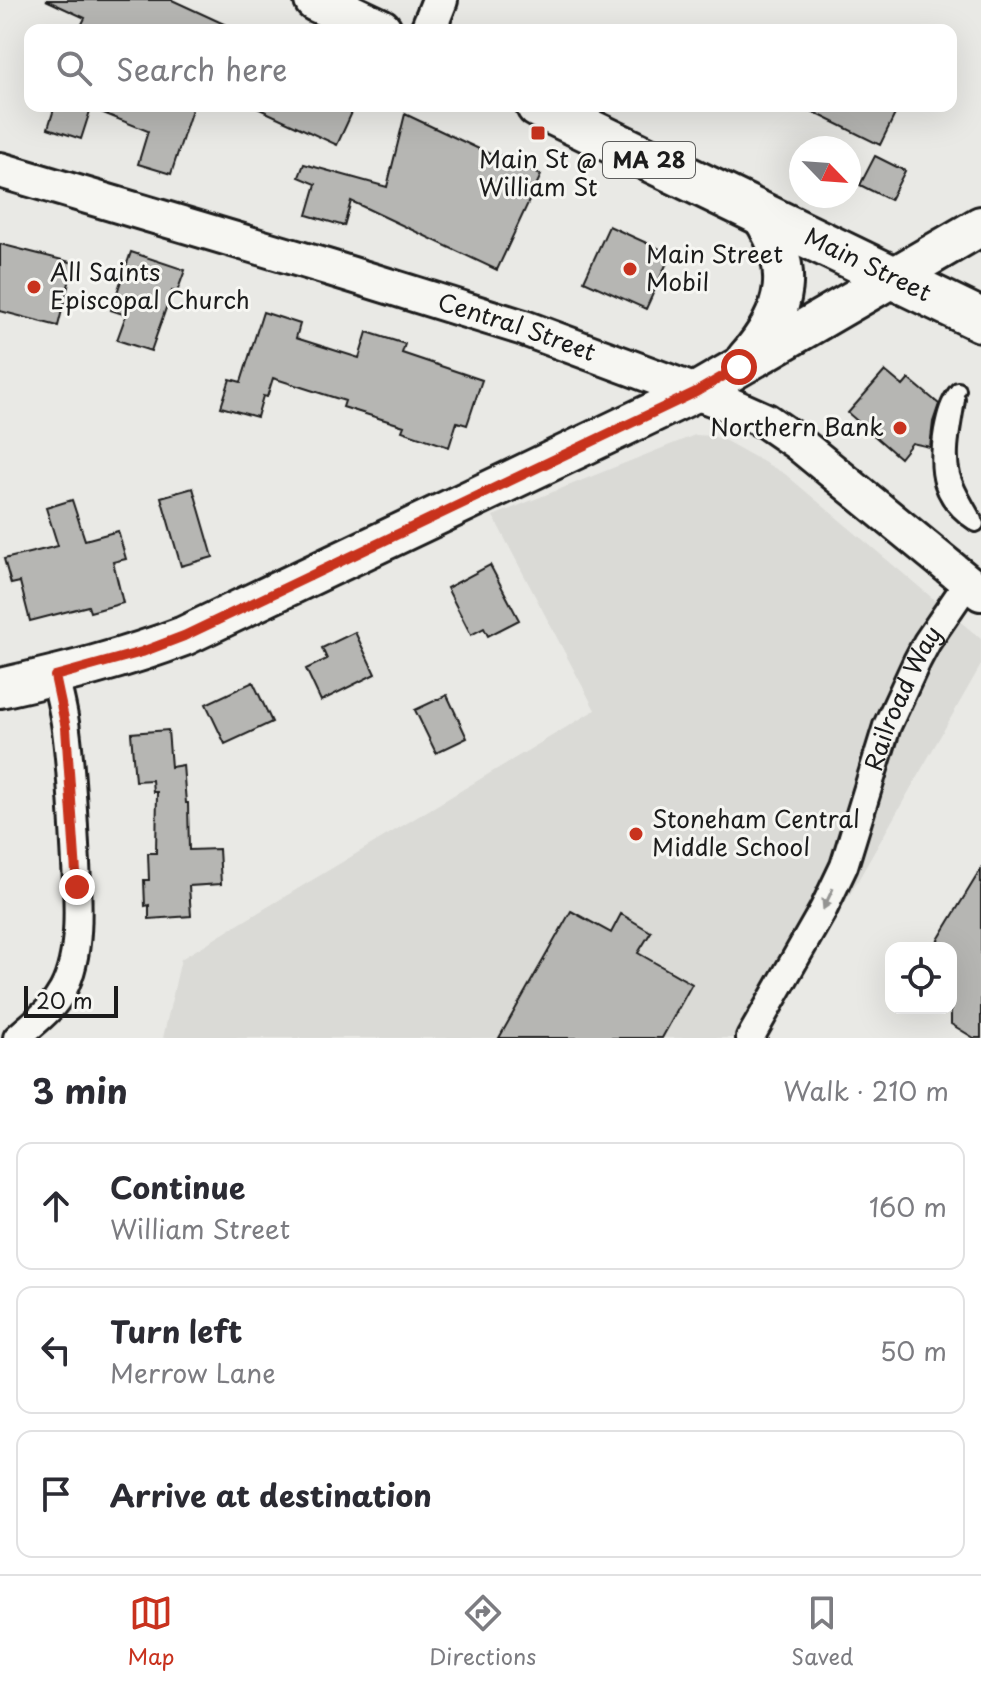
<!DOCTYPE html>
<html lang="en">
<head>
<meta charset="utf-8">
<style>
	:root { --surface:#fff; --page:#f7f7f7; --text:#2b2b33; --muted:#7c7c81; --line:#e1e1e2; --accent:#c8321e }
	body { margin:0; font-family:"Playpen Sans",sans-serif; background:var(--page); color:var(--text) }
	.controls { position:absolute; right:24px; bottom:24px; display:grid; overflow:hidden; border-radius:16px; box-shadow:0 8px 32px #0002 }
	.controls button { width:72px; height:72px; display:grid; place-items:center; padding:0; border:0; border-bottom:2px solid var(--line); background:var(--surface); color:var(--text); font:40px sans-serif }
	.compass { position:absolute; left:789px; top:136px; width:72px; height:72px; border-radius:50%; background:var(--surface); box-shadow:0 8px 32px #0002; rotate:115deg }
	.scale { position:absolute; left:24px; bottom:20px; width:94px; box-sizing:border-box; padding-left:8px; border:4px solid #1c1c1c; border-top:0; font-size:22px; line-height:28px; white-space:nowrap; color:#1c1c1c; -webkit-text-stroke:6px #f6f6f2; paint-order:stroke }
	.stop { position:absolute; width:24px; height:24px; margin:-18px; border:6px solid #c8321e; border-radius:50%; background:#fff }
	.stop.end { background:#c8321e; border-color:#fff; box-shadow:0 2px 8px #0008 }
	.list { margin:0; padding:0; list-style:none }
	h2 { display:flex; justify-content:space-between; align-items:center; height:104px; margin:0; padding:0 32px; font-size:34px }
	h2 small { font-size:26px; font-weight:400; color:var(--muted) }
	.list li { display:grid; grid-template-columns:52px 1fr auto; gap:24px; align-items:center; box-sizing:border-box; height:128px; margin:0 16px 16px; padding:0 16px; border:2px solid var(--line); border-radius:16px }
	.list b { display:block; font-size:30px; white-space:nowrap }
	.list p { margin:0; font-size:26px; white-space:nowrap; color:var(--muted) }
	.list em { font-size:26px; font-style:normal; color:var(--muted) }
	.icon { flex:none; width:44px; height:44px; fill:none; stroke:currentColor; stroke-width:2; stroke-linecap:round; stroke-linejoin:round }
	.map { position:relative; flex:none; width:981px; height:1038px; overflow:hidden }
	.search { position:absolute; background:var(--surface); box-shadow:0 8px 32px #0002; left:24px; right:24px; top:24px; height:88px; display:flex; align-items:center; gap:20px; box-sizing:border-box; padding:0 28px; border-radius:16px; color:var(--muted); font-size:30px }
	.sheet { height:536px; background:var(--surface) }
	nav { display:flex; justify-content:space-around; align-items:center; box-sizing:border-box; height:112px; border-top:2px solid var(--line); background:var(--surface); font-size:22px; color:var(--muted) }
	nav a { display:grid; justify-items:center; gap:4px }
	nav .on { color:var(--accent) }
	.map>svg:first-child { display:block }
	.built { fill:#dadad6 }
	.building { fill:#b6b6b3; stroke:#1c1c1c; stroke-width:2 }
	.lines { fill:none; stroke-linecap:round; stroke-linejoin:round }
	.service-casing { stroke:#1c1c1c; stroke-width:20 }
	.minor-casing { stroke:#1c1c1c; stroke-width:32 }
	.tertiary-casing { stroke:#1c1c1c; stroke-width:40 }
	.secondary-casing { stroke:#1c1c1c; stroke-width:44 }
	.primary-casing { stroke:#1c1c1c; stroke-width:48 }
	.service { stroke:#f6f6f2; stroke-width:14 }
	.minor { stroke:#f6f6f2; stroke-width:26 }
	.tertiary { stroke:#f6f6f2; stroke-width:34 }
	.secondary { stroke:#f6f6f2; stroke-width:38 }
	.primary { stroke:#f6f6f2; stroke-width:42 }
	.oneway { fill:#949492 }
	.route { stroke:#c8321e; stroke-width:10 }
	.poi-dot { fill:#c8321e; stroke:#f6f6f2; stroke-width:3 }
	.labels { text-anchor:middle; stroke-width:6; stroke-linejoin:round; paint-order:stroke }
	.shield { fill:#f6f6f2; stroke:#5d5d5c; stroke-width:2 }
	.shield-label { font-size:22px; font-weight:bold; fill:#1c1c1c }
	.poi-label { font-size:24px; fill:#1c1c1c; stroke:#f6f6f2; text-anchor:start }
	.street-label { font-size:24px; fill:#1c1c1c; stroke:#f6f6f2 }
</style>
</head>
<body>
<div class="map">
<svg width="981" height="1038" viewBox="0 0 981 1038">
	<rect width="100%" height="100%" fill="#e9e9e5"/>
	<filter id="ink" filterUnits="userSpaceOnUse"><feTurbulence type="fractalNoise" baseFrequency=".0125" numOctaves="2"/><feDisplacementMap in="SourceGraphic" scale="16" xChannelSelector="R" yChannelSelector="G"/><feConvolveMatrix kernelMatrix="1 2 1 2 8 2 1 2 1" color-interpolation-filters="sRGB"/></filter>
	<g filter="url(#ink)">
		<path class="built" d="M695,435L713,436L726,441L785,474L981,639V665L768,1038H163L181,959L595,710L493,516Z"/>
		<path class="building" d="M46,0H172L237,30H79L85,18Z
			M55,106H193L171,174L138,164L148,131L91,108L81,139L48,128Z
			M253,106H355L337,145Z
			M801,106H899L880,145Z
			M405,114L496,157L498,155L541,175L497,270L351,201L344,226L307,215L316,184L299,177L304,164L387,187Z
			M875,156L905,171L890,200L860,185Z
			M609,226L671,254L646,309L584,281Z
			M0,244L74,263L58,326L0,311Z
			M131,252L185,270L177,292L172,291L151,351L117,340L126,315L111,310Z
			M263,312L300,324L296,338L359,358L367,332L405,344L402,353L482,380L467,425L457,422L449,447L402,431L404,426L343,407L345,401L273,378L267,397L263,396L257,417L221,407L230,379L241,382Z
			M885,371L903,386L909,379L939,404L933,422L930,447L912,443L900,458L848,413Z
			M193,488L213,557L181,566L161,497Z
			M72,500L85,540L118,531L126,559L113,562L123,603L90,612L88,606L30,621L20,582L11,584L4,559L58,546L46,508Z
			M490,565L519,620L488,636L484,628L471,635L447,588Z
			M355,632L375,674L321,701L306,669L327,659L322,648Z
			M253,682L272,722L225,744L206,704Z
			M447,695L467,738L436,753L415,710Z
			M168,730L171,767L183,765L186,803H188L189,850L219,849L221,884L189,886L191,916L149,919V905L145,906L144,880H149L148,853H156L157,792H153L152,780L135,781L131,733Z
			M981,869V1038H974L951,1024V948H933Z
			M571,911L611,933L621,914L651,932L638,953L692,984L662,1038H499Z"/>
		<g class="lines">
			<defs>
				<path id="service" d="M958,390C948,402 945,415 942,430C935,472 939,500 976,524
					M957,399C954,423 946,451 952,475C956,491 967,506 974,520"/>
				<g id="minor">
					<path d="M17,1038C34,1022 52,1011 63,990C84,950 77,889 75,845C73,807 71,768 66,730C64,712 59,694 55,676"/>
					<path id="s1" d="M750,1038L823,910L844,866L887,726L917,661L927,642L968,582"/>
				</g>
				<g id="tertiary">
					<path d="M428,30L440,0"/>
					<path id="s2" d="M0,170L330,268L524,328L728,404L766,421L798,443L981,593"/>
				</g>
				<path id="secondary" d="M746,359C789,311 796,267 760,213
					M0,688C63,674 124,659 184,636L696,392L981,226"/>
				<g id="primary">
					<path d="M316,0L380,30"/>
					<path id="s3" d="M538,106L981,320"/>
				</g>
			</defs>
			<use href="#service" class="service-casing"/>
			<use href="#minor" class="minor-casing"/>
			<use href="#tertiary" class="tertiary-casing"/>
			<use href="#secondary" class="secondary-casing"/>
			<use href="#primary" class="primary-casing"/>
			<use href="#service" class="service"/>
			<use href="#minor" class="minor"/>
			<use href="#tertiary" class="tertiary"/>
			<use href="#secondary" class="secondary"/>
			<use href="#primary" class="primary"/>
		</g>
		<defs><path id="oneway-solid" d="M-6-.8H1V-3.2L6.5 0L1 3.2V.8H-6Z" transform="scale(2)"/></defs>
		<use class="oneway" href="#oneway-solid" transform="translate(828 899) rotate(115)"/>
	</g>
	<g class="lines" filter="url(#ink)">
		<path class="route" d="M77,887L66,728L55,676L142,652L184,636L696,392L739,367"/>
	</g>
	<g class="poi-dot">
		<rect x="530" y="125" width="16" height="16" rx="4"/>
		<circle cx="630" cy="269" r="8"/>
		<circle cx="34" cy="287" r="8"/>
		<circle cx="900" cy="428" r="8"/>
		<circle cx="636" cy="834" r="8"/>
	</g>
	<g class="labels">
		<rect class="shield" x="603" y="142" width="92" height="36" rx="6"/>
		<g class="shield-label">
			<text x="649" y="168">MA 28</text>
		</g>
		<g class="poi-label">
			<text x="538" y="168" text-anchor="middle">Main St @<tspan x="538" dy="28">William St</tspan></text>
			<text x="646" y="263">Main Street<tspan x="646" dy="28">Mobil</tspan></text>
			<text x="50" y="281">All Saints<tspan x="50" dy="28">Episcopal Church</tspan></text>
			<text x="884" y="436" text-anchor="end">Northern Bank</text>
			<text x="652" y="828">Stoneham Central<tspan x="652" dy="28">Middle School</tspan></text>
		</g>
		<g class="street-label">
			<text dy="8" stroke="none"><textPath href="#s3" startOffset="366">Main Street</textPath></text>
			<text dy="8" stroke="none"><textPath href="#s2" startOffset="540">Central Street</textPath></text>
			<text dy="8" stroke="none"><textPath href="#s1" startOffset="374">Railroad Way</textPath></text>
		</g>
	</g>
</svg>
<div class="controls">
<button><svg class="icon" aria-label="locate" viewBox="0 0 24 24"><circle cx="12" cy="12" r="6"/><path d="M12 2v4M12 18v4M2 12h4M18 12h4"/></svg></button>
</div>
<svg class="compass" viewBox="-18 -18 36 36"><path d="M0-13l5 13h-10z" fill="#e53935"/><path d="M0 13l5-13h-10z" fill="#7c7c81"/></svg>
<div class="scale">20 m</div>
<div class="stop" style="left:739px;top:367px"></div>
<div class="stop end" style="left:77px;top:887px"></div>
<div class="search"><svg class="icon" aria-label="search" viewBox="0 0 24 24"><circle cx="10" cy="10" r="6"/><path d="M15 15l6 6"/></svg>Search here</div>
</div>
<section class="sheet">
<h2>3 min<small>Walk · 210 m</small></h2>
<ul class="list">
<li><svg class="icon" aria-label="ahead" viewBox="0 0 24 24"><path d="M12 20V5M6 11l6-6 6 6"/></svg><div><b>Continue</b><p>William Street</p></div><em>160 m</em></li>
<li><svg class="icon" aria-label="left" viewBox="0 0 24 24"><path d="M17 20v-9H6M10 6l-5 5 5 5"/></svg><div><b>Turn left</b><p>Merrow Lane</p></div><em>50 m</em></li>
<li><svg class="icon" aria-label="arrive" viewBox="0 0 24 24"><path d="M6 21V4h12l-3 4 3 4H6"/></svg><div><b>Arrive at destination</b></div></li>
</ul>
</section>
<nav>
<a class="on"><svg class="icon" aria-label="map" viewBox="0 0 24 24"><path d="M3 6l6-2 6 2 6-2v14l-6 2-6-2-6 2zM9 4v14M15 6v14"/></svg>Map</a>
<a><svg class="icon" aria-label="directions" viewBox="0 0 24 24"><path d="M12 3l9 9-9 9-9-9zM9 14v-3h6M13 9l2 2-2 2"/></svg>Directions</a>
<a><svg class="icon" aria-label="saved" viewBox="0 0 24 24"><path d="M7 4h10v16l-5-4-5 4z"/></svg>Saved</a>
</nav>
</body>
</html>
